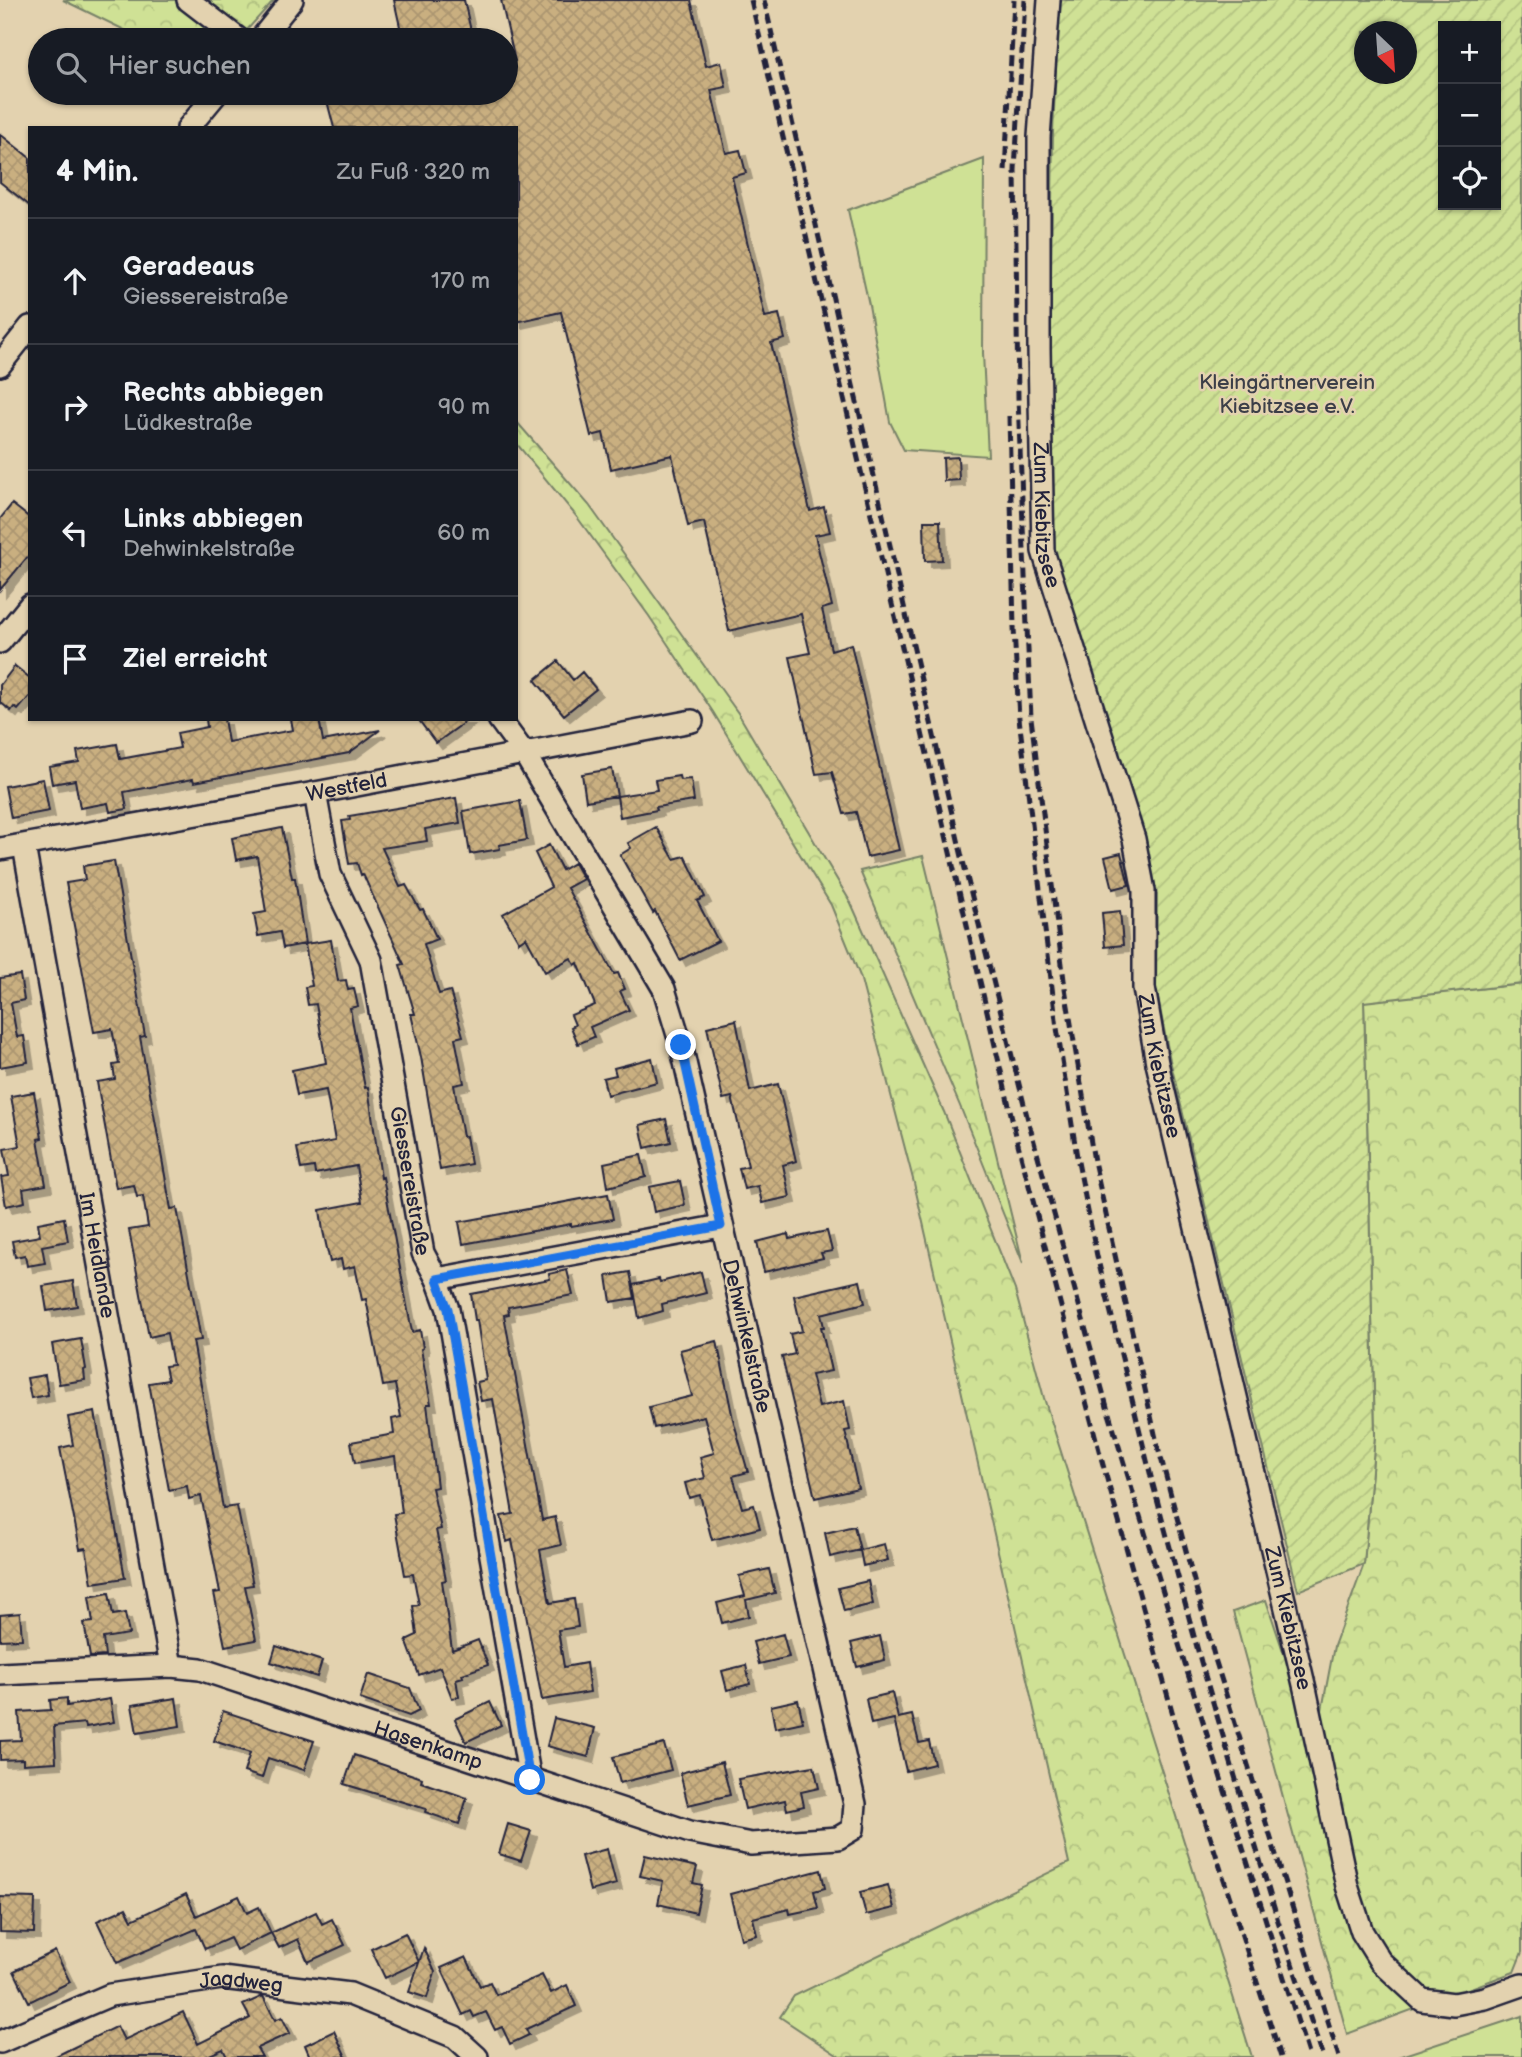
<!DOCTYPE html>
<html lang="de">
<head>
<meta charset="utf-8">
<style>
	:root { --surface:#171b24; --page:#20242c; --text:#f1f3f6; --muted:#9ea1a6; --line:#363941 }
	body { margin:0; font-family:"Balsamiq Sans",sans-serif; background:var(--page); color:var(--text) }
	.controls { position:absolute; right:21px; top:21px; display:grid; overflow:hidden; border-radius:0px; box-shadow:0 2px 5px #0004 }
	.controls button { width:63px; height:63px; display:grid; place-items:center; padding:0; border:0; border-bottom:2px solid var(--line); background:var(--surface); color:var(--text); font:35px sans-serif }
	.compass { position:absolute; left:1354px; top:21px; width:63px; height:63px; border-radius:50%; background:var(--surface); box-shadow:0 2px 5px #0004; rotate:155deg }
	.stop { position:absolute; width:21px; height:21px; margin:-16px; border:5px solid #1a73e8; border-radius:50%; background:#fff }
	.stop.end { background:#1a73e8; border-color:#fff; box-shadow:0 2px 7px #0008 }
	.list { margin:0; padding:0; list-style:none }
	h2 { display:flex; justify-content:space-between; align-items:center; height:91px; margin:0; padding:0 28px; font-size:30px }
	h2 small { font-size:23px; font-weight:400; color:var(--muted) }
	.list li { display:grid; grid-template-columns:46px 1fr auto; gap:21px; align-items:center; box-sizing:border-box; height:126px; padding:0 28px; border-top:2px solid var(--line) }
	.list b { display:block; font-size:26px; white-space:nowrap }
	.list p { margin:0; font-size:23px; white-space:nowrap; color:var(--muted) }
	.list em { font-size:23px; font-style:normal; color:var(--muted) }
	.icon { flex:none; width:38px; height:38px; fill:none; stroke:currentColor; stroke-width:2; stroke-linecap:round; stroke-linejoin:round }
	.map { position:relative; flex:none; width:1522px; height:2057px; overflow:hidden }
	.search { position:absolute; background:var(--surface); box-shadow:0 2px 5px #0004; left:28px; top:28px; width:490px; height:77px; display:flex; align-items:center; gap:18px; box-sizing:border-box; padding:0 24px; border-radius:38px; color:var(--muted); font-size:26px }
	.panel { position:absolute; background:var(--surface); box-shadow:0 2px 5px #0004; left:28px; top:126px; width:490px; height:595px; border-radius:0px }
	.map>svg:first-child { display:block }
	.grass { fill:#cfe195; stroke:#788268; stroke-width:2 }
	.forest { fill:url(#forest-crowns); stroke:#788268; stroke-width:2 }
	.garden { fill:url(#garden-furrows); stroke:#788268; stroke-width:2; fill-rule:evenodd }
	.building { fill:url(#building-cross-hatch); stroke:#22223b; stroke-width:2; filter:url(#shadow) }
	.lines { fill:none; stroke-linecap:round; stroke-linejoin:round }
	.minor-casing { stroke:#22223b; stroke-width:26 }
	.minor { stroke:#e3d2af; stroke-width:21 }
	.rail { stroke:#22223b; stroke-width:5; stroke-dasharray:10 5; stroke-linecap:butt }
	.route { stroke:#1a73e8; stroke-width:9 }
	.labels { text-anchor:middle; stroke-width:5; stroke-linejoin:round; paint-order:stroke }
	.park-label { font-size:21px; fill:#3c3f48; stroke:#e3d2af }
	.street-label { font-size:21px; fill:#22223b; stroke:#e3d2af }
</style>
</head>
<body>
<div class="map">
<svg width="1522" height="2057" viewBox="0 0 1522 2057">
	<defs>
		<pattern id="forest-crowns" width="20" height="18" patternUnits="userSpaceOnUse" patternTransform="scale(1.75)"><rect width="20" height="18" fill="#cfe195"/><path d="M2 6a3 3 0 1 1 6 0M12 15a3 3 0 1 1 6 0" fill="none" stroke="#b1c181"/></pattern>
		<pattern id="garden-furrows" width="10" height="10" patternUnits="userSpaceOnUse" patternTransform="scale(1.75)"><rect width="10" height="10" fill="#cfe195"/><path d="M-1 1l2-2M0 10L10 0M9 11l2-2" fill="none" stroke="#b1c181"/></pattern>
		<pattern id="building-cross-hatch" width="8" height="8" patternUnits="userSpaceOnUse" patternTransform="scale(1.75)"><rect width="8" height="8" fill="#c9af80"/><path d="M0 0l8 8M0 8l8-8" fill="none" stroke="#ac9670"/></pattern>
		<filter id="shadow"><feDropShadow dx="6" dy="6" stdDeviation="0" flood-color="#0004"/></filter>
	</defs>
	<rect width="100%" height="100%" fill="#e3d2af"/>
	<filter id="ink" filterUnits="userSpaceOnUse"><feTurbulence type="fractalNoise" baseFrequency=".0143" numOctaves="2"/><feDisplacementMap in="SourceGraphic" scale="14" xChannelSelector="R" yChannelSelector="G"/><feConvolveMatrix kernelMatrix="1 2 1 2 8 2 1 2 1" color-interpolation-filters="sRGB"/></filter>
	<g filter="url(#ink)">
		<path class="grass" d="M984,159L983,353L988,456L904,450L890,422L869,305L848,210Z
			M1522,2016V2057H1398Z"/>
		<path class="forest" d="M63,0H274L238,40H145Z
			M516,421L589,505L738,713L851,903L944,1112L1015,1290L1044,1398L1252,2057H840L780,2017L794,1996L1069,1863L914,1183L860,976L831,905L713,712L649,616L577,517L516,443Z
			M923,856L1023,1263L960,1106L860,871Z
			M1522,984V1952L1514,1972L1347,2034L1233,1612L1266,1600L1315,1747L1334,1646L1364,1564L1375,1435L1364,1001Z"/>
		<path class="garden" d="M1059,0H1522V984L1364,1002L1375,1435L1364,1564L1298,1591L1170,1060L1156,988L1157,894L1144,834L1053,546L1050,347L1053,132ZM1443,26H1496V205H1443ZM1364,32H1406V74H1364Z"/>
		<path class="building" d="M394,0H464L473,40H403Z
			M501,0H691L706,66L721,62L726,87L711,90L726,153L740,150L746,173L732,177L765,317L779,314L785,339L771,343L810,511L824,507L830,532L815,535L832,606L822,609L831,650L851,644L899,850L867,857L856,812L844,814L832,772L816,774L790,657L810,653L801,614L729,631L704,522L688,526L672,455L611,469L603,433L591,436L561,312L516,322V128H334L325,93H506V63L515,61Z
			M0,134L30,158V206L0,182Z
			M958,457L959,480L944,481L943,458Z
			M12,504L30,518V554L0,590V519Z
			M924,521H940L942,560L925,561Z
			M558,661L573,680L582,672L596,689L564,715L535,680Z
			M15,666L30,678V696L18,710L14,707L11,711L0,702V685Z
			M206,719H224L228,742L293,730L291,719H319L323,741L380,730L349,753L194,782L193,779L124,792L127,809L110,812L108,803L80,808L75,780L52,784L49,767L79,762L77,751L117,744L120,759L180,748L177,733L207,727Z
			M418,719H469L436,743Z
			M612,769L617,796L586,801L582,774Z
			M679,776L680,780L691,779L694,801L656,807L657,810L620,817L617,796L657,790L655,780Z
			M43,779L49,811L11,818L5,786Z
			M456,798L460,823L425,829L427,841L382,848L400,887L406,885L420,910L423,909L437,939L424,944L439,994L450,991L463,1036L455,1038L464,1083L454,1085L463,1137L466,1136L471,1164L440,1170L421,1057L411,1014H415L400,965L404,964L363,874L361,875L357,863L349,864L342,821L350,820L349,816Z
			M520,801L527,840L499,845L500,849L470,854L463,811Z
			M656,827L674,859L685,856L705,897L697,901L718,941L680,960L655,911L653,913L620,855L631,848L628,843Z
			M282,828L292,878H295L305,944L283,948L280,932L258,936L254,914L266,912L257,856L236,860L232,838Z
			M549,845L562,870L574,863L583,879L567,888L614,974L618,973L625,989L620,991L629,1010L590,1027L594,1037L578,1044L571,1027L575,1025L571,1015L595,1005L578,963L575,965L571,958L545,972L526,937L519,942L503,914L551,887L535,853Z
			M1121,853L1129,885L1113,889L1105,857Z
			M114,861L145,1036L140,1037L171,1209L177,1208L201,1340L193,1341L223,1508L237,1506L253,1585L245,1586L256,1640L225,1646L214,1593L220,1592L201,1496L189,1499L187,1486L169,1490L149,1383L168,1380L165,1366L173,1365L167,1333L149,1337L129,1230L148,1227L143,1196L137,1197L134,1185L116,1188L97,1082L115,1079L113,1065L119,1064L112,1029L94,1032L66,883L85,880L83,866Z
			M1120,911L1123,945L1105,947L1102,913Z
			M331,940L338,981L346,980L348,990L354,989L358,1006L350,1008L365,1088L368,1087L381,1178L383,1177L412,1332L420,1330L423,1348L421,1349L431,1404H427L437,1487L432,1488L441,1529L436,1530L446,1580L442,1581L452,1650L478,1640L488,1665L462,1674L463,1677L456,1679L459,1697L452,1698L440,1667L419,1675L406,1640L417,1635L413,1606L419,1605L413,1574L405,1575L394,1514L402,1513L395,1456L355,1463L351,1442L394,1434L392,1419L401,1417L395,1384L383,1386L366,1299L362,1300L355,1266L343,1269L341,1259L330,1262L323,1231L320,1210L362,1202L356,1166L315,1174L314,1167L301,1169L297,1148L335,1141L326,1090L297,1095L292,1070L326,1063L316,1004L308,1005L305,987L312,986L305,944Z
			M20,975L24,1000L11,1003L17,1037L24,1036L28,1062L0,1067V978Z
			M736,1020L750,1091L778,1084L796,1161L783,1165L790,1197L762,1203L758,1186L744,1189L739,1168L748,1166L732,1097L723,1099L707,1027Z
			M652,1058L657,1082L607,1095L603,1078L616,1075L614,1068Z
			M34,1092L42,1138L38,1139L46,1185L23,1189L25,1202L6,1206L1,1177L9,1176L4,1149L20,1146L11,1096Z
			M666,1119L671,1142L645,1148L640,1125Z
			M641,1155L646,1177L608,1187L604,1163Z
			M680,1181L685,1205L654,1212L649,1187Z
			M608,1194L613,1219L571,1226V1224L463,1244L459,1222Z
			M64,1218L68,1241L42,1246L45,1263L27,1266L25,1255L15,1257L12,1241L40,1236L38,1223Z
			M827,1231L832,1251L821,1253L823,1258L764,1272L757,1242L788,1234L789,1239Z
			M567,1270L573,1295L508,1307L509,1314L504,1315L542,1520L555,1517L561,1545L540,1550L550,1603L574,1599L578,1627L558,1630L564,1667L586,1663L590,1692L542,1700L512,1540L507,1542L501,1516L513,1514L493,1399L481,1401L477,1382L486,1380L477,1320H475L471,1294L550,1279L549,1274Z
			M630,1272L635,1298L611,1302L607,1276Z
			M701,1272L706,1293L662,1304L663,1311L639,1318L633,1285L659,1279L660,1282Z
			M73,1281L77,1306L47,1311L43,1286Z
			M860,1281L865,1303L821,1314L824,1327H821L831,1371L811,1375L819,1407L844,1401L850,1430L845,1431L858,1488L815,1498L782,1357L795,1354L790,1334L802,1331L794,1296Z
			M81,1339L86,1369L84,1370L85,1380L59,1384L52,1344Z
			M717,1341L733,1419L748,1472L733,1476L742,1508L754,1505L760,1528L712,1540L700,1495L689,1498L685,1483L705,1478L700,1457L714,1453L704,1416L654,1428L649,1407L692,1396L680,1350Z
			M45,1375L48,1395L31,1398L27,1378Z
			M95,1412L125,1578L92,1583L86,1548L80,1549L60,1448L73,1445L68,1417Z
			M854,1526L860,1550L830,1557L825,1533Z
			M884,1544L888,1560L863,1566L860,1550Z
			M769,1569L775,1593L746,1600L749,1616L722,1623L717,1603L745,1596L739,1576Z
			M868,1581L873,1604L844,1611L838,1588Z
			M109,1593L113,1615L125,1613L129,1634L103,1638L105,1656L90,1657L84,1623L93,1622L89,1597Z
			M20,1613L22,1639L0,1640V1615Z
			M783,1634L789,1657L759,1664L753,1642Z
			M880,1636L885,1660L857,1667L851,1643Z
			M276,1646L322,1661L317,1677L271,1662Z
			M746,1665L750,1684L727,1690L722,1671Z
			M368,1674L410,1688L419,1711L409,1716L360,1699Z
			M892,1693L898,1718L912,1715L919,1743L929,1741L934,1764L906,1771L894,1719L871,1724L866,1699Z
			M67,1698V1706L110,1699L114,1722L86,1727L85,1723L54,1726L56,1762L23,1764V1759L0,1760V1741L21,1740L19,1712L51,1710L50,1700Z
			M176,1698L180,1726L137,1733L132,1705Z
			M798,1700L803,1722L775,1728L771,1706Z
			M490,1702L501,1725L466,1742L455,1719Z
			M223,1711L314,1741L304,1770L268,1758L262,1778L244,1772L250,1753L214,1741Z
			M554,1718L595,1728L588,1757L547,1746Z
			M664,1744L671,1770L620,1783L613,1757Z
			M354,1755L422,1778L421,1782L467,1798L459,1824L425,1812L426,1809L344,1784Z
			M722,1762L730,1795L688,1805L680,1773Z
			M814,1766L819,1788L801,1792L804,1806L787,1810L785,1800L745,1809L738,1779Z
			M508,1824L531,1831L521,1861L499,1854Z
			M607,1849L616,1884L590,1891L581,1856Z
			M645,1855L697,1867L693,1883L702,1885L696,1913L658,1904L663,1881L640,1876Z
			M821,1870L825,1888L814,1891L818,1908L790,1914L789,1909L753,1918L757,1935L741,1939L730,1894Z
			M888,1885L894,1908L866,1915L860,1892Z
			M186,1894L196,1916L239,1896L247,1913L259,1907L271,1933L236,1950L230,1938L205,1949L196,1929L117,1963L97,1921L126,1908L132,1920Z
			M0,1897L35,1898L34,1933L0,1932Z
			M316,1912L322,1924L332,1919L345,1945L308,1962L298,1939L279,1948L271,1933Z
			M405,1933L419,1962L385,1978L371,1949Z
			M424,1948L435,1972L427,1998L409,1992Z
			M55,1951L70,1982L29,2002L14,1971Z
			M466,1957L480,1986L490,1982L496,1995L542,1975L551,1993L567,1985L576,2006L526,2029L529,2035L510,2044L502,2027L495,2030L486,2012L474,2017L471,2011L463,2015L441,1968Z
			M263,1996L275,2020L282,2017L290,2033L257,2048L262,2057H227L223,2049L205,2057H54L117,2026L124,2040L183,2012L198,2044L250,2018L243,2005Z
			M334,2031L346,2057H310L305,2045Z"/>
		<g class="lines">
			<defs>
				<g id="minor">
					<path d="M188,0L240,40"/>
					<path id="s1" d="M1049,0L1039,137V349L1043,551L1134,839L1144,891V988L1157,1063L1306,1693L1347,1886L1362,1932L1380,1961L1422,2000L1454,2004L1485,1998L1522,1985"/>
					<path d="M260,40L292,0"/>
					<path d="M188,128L217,93"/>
					<path d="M0,365L30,327"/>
					<path d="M0,642L30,605"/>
					<path id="s2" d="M315,793L330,874L371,960L423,1253L437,1279L448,1309L530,1780"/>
					<path id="s3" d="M24,846L171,1666"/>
					<path id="s4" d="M0,849L315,793L692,721"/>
					<path d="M437,1279L721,1226"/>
					<path id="s5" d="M0,1674L171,1666L200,1669L690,1832L751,1844L838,1838L853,1829L855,1804L681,1045L664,989L524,753L499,719"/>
					<path id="s6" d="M0,2042L110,1995L222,1978L350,1994L455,2037L477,2057"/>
				</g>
			</defs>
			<use href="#minor" class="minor-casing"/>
			<use href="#minor" class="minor"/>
			<path class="rail" d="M751,0L1018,1144L1100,1454L1186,1761L1281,2057
				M764,0L962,857L1027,1116L1107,1407L1187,1671L1309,2057
				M1025,0L1015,170L1018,398L1027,627L1031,718L1065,988L1094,1161L1157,1443L1215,1659L1339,2057
				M1005,171L1014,0
				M1009,416L1014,628L1019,718L1057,1028L1077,1157L1097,1256L1152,1481L1201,1662L1278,1921L1323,2057"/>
		</g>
	</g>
	<g class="lines" filter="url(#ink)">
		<path class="route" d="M530,1780L448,1309L437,1279L721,1226L681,1045"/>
	</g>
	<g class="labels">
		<g class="park-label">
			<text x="1287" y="389">Kleingärtnerverein<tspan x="1287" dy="24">Kiebitzsee e.V.</tspan></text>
		</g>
		<g class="street-label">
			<text dy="7" stroke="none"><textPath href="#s1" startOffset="516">Zum Kiebitzsee</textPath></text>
			<text dy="7" stroke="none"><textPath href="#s4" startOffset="352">Westfeld</textPath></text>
			<text dy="7" stroke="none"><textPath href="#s1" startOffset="1083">Zum Kiebitzsee</textPath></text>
			<text dy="7" stroke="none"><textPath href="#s2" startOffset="402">Giessereistraße</textPath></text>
			<text dy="7" stroke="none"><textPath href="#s3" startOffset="416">Im Heidlande</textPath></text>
			<text transform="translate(747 1336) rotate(77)" y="7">Dehwinkelstraße</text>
			<text dy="7" stroke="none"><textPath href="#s1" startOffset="1650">Zum Kiebitzsee</textPath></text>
			<text dy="7" stroke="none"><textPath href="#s5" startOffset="441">Hasenkamp</textPath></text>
			<text dy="7" stroke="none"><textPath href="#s6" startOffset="252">Jagdweg</textPath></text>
		</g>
	</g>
</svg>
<div class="controls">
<button>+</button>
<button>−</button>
<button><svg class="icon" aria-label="locate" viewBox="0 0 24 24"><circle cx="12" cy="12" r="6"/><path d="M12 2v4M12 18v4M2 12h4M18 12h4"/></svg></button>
</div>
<svg class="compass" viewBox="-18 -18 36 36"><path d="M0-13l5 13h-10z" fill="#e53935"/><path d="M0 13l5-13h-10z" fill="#9ea1a6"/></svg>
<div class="stop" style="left:530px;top:1780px"></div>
<div class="stop end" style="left:681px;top:1045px"></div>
<div class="search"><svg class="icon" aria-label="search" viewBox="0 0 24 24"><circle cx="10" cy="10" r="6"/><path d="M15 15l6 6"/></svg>Hier suchen</div>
<section class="panel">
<h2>4 Min.<small>Zu Fuß · 320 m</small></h2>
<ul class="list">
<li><svg class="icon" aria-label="ahead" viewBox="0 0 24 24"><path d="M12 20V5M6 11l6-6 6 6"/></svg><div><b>Geradeaus</b><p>Giessereistraße</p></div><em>170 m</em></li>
<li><svg class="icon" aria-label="right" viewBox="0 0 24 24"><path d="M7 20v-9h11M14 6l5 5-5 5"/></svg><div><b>Rechts abbiegen</b><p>Lüdkestraße</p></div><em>90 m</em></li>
<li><svg class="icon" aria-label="left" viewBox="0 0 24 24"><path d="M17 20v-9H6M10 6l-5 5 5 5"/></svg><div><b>Links abbiegen</b><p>Dehwinkelstraße</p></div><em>60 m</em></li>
<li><svg class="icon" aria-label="arrive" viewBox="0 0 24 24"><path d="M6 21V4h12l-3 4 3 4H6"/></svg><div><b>Ziel erreicht</b></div></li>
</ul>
</section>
</div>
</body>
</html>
